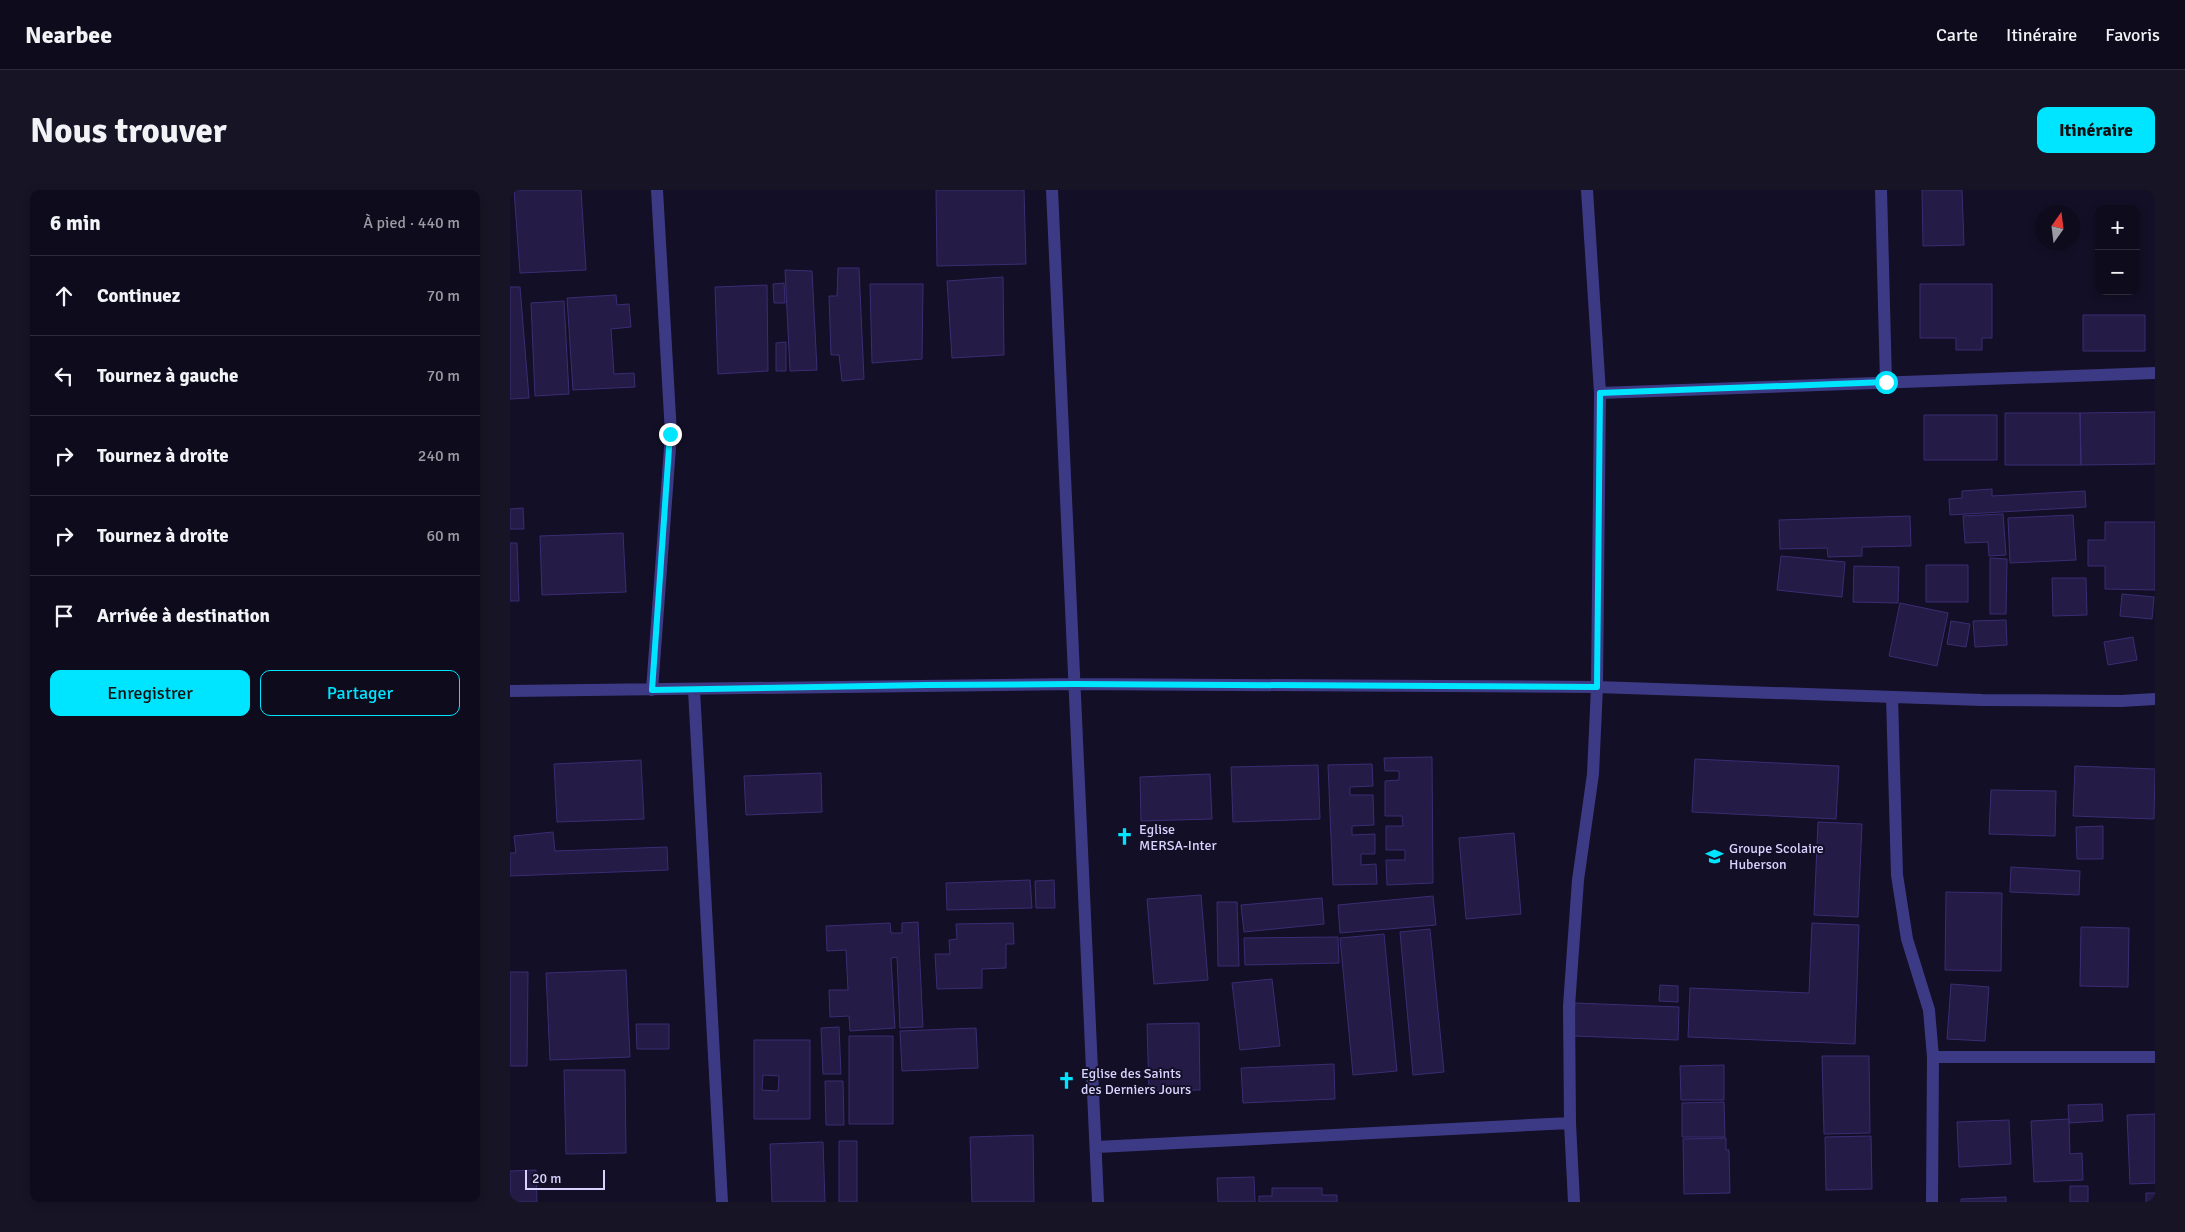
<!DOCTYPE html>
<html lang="fr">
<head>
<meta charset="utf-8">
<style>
	:root { --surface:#0e0b1c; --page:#171425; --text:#f1f3f6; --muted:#9b9ba3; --line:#2e2b3b; --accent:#00e5ff }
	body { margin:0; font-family:Signika,sans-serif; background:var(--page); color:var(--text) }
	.controls { position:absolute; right:15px; top:15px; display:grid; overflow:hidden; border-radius:10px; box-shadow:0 2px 8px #0003 }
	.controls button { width:45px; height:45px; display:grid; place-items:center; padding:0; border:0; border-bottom:1px solid var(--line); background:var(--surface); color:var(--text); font:25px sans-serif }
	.compass { position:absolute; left:1525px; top:15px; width:45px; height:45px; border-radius:50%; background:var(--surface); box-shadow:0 2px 8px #0003; rotate:14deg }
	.scale { position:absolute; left:15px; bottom:12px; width:80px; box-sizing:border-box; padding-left:5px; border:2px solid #d9d4ff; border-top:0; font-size:14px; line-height:18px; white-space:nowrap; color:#d9d4ff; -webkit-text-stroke:4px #130f26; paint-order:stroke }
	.stop { position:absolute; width:15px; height:15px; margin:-11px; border:4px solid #00e5ff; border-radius:50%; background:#fff }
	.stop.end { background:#00e5ff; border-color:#fff; box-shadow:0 1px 5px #0008 }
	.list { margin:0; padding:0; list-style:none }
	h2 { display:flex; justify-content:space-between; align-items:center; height:65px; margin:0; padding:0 20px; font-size:21px }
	h2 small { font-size:16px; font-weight:400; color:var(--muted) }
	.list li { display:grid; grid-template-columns:32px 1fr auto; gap:15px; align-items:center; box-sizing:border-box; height:80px; padding:0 20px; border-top:1px solid var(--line) }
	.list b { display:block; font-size:19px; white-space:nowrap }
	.list em { font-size:16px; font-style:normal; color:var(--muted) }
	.actions { display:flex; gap:10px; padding:15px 20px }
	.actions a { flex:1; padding:11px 0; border:1px solid var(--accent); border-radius:10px; text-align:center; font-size:18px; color:var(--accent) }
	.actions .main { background:var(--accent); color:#111 }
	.icon { flex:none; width:28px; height:28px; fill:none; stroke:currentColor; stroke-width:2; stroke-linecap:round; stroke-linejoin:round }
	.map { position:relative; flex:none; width:1645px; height:1012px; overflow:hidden; border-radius:10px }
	header { display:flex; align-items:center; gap:30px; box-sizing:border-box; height:70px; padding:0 25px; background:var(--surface); border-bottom:1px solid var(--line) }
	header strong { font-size:24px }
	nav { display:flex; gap:28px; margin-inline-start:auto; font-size:18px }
	.intro { display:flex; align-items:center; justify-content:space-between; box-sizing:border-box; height:120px; padding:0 30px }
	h1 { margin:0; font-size:35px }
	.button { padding:12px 22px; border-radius:10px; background:var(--accent); color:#111; font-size:18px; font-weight:700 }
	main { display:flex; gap:30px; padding:0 30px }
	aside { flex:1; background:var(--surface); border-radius:10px; box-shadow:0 2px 8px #0003 }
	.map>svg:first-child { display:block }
	.building { fill:#241b47; stroke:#3b2d73; fill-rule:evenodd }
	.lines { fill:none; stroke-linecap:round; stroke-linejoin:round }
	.minor { stroke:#3d3a85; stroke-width:12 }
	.route { stroke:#00e5ff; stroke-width:6 }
	.labels { text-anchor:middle; stroke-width:4; stroke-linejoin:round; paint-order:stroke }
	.poi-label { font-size:14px; fill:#d9d4ff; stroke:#130f26; text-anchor:start }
</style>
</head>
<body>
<header>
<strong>Nearbee</strong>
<nav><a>Carte</a><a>Itinéraire</a><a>Favoris</a></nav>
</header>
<div class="intro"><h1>Nous trouver</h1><a class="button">Itinéraire</a></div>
<main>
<aside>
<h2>6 min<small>À pied · 440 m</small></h2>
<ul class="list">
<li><svg class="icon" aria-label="ahead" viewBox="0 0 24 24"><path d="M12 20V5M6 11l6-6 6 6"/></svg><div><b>Continuez</b></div><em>70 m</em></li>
<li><svg class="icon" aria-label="left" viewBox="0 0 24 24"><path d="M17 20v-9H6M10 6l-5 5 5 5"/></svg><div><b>Tournez à gauche</b></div><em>70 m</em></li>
<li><svg class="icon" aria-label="right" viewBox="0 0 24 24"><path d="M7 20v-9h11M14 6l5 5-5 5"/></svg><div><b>Tournez à droite</b></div><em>240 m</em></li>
<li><svg class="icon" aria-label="right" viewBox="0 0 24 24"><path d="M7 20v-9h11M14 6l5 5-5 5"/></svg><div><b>Tournez à droite</b></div><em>60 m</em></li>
<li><svg class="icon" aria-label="arrive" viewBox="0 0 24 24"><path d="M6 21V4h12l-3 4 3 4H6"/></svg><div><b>Arrivée à destination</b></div></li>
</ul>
<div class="actions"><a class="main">Enregistrer</a><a>Partager</a></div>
</aside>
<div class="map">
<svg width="1645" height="1012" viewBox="0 0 1645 1012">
	<rect width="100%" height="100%" fill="#130f26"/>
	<path class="building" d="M4,0H71L76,80L10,83Z
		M426,0H514L516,74L427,76Z
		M1412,0H1452L1454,55L1413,56Z
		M328,78H349L354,189L332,191L329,165H321L319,106H327Z
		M275,80L302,81L307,180L280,181Z
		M493,87L494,165L442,168L437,91Z
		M274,93L275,113H264L263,94Z
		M360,94H413L412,169L362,173Z
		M1410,94H1482V148H1472V160H1446V148H1410Z
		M257,95L258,181L208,184L205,97Z
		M0,97H10L19,208L0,209Z
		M106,105L107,115L119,114L121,137L101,139L104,184L124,183L125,197L63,200L57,108Z
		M54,111L59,204L25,206L21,113Z
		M1573,125H1635V161H1573Z
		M276,152V181H266V153Z
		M1645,222V274L1571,275L1570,223Z
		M1495,223H1570L1571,275H1495Z
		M1414,225H1487V270H1414Z
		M1482,299V306L1575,301L1576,317L1440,325L1439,309L1452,308V301Z
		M13,318L14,339H0V319Z
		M1493,324L1496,365L1479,366L1478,352L1455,353L1453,326Z
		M1563,325L1566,370L1500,373L1498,328Z
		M1400,326L1401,356L1352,357V366L1318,367L1317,358L1270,359L1269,330Z
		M1595,332H1645V400L1595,399V376H1578V350H1595Z
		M113,343L116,402L32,405L30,346Z
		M0,353H7L9,411H0Z
		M1271,366L1335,372L1332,407L1267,400Z
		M1480,368L1497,369L1496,424H1480Z
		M1416,375H1458V412H1416Z
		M1344,376L1389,377L1388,413L1343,412Z
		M1542,388H1576L1577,425L1543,426Z
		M1612,404L1644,407L1642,429L1610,426Z
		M1390,413L1438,423L1427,476L1379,466Z
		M1496,430L1497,455L1465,457L1463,431Z
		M1441,431L1460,434L1456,457L1437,454Z
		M1623,447L1627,470L1598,475L1594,452Z
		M922,567L923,693L877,695L876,670H895V660H876V636H893L892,626H875V591L889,590V581H875L874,568Z
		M1185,569L1329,576L1326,629L1182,622Z
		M131,570L134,629L47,632L44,574Z
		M862,574L863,596L840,597V605H863L864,635L842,636V645L865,644V664H851V675L866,674L867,694L823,695L818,575Z
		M808,575L810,629L723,632L721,577Z
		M1565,576L1645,579L1644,629L1563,626Z
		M311,583L312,622L236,625L234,586Z
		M700,584L702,629L631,631L630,587Z
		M1481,600L1546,601L1545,646L1479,644Z
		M1308,632L1352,634L1348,727L1304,725Z
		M1593,636V669H1567L1566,637Z
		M43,642L45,661L157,657L158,680L0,686V663H6L4,646Z
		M1004,643L1011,724L956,729L949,648Z
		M1501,677L1570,681L1569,705L1500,702Z
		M520,690L522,718L437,720L436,693Z
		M544,690L545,718H526L525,691Z
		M1436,702L1492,703L1491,781L1435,780Z
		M691,705L698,790L644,794L637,709Z
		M923,706L926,735L830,743L828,715Z
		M812,708L814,734L734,742L731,715Z
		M707,712H727L729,776H708Z
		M408,732L413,837L390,838L387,767L381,768L385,838L340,841L339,826L320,827L319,800H338L336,760L317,761L316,736L380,733L381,743H392V733Z
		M503,733L504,754H496V778L472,779V798L427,799L425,764H440L439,750L447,749L446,734Z
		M1302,733L1349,735L1345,854L1178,847L1180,798L1299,803Z
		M1571,737L1619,738L1618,797L1570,796Z
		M920,739L934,882L903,885L890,742Z
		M874,744L887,881L843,885L830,748Z
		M828,747L829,773L735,775L734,748Z
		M116,780L120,867L40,870L36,783Z
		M0,782H18L17,876H0Z
		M762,789L770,856L730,860L722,793Z
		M1441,794L1479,797L1475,851L1437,849Z
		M1150,795L1168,796V812L1149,811Z
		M1065,813L1169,817L1168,850L1064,846Z
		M689,833L690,900L639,901L637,834Z
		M126,834H159V859H127Z
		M329,837L331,884H313L311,838Z
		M466,838L468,878L392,881L390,841Z
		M339,846H383V934H339Z
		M244,850H300V929H244ZM253,885L269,886L268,901L252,900Z
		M1312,866H1359L1360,943L1314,944Z
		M824,874L825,909L733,913L731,878Z
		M1214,875V910H1171L1170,876Z
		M54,880H115L116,963L56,964Z
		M315,891H333L334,935H316Z
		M1214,912L1215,947H1172V913Z
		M1592,914L1593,931L1559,933L1558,915Z
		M1645,924V993L1620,994L1617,925Z
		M1559,929L1560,964L1572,963L1573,990L1524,992L1521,931Z
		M1499,930L1501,974L1449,977L1447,932Z
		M523,945L524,1012H462L460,947Z
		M1361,946L1362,999L1316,1000L1315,947Z
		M1216,948V960H1219L1220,1003L1174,1004L1173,949Z
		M329,951H347V1012H329Z
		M313,952L315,1012H262L260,954Z
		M26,980L27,1012H0V981Z
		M744,987L745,1012H708L707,988Z
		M1560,996H1578V1012H1560Z
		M762,998H812V1005H827V1012H749V1006H762Z
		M1636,1003H1645V1012H1636Z
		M1496,1007V1012H1451V1009Z"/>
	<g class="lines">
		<path class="minor" d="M542,0L588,1012
			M1371,0L1376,192
			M1090,203L1645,183
			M142,500L161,244L147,0
			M184,500L212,1012
			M0,501L565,494L1087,497L1472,510L1611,511L1645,509
			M1382,507L1387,685L1397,749L1419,820L1423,867L1422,1012
			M1423,867H1645
			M587,957L1060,933
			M1064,1012L1060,933L1059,816L1068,690L1083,584L1087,497L1090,203L1077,0"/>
	</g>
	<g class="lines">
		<path class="route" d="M160,244L142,500L416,495L564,494L1087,497L1090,203L1376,192"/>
	</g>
	<defs>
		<symbol id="church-bare" viewBox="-9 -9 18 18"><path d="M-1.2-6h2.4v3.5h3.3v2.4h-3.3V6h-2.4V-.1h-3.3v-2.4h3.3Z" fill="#00e5ff" stroke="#130f26" stroke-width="2.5" paint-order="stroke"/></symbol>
		<symbol id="school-bare" viewBox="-9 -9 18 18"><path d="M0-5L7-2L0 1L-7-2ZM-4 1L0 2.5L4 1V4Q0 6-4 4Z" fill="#00e5ff" stroke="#130f26" stroke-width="2.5" paint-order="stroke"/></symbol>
	</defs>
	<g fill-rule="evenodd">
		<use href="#church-bare" x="602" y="634" width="25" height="25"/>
		<use href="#school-bare" x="1192" y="654" width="25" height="25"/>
		<use href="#church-bare" x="544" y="878" width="25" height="25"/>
	</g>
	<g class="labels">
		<g class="poi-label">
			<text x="629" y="644">Eglise<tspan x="629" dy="16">MERSA-Inter</tspan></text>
			<text x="1219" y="663">Groupe Scolaire<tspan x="1219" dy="16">Huberson</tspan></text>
			<text x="571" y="888">Eglise des Saints<tspan x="571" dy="16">des Derniers Jours</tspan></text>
		</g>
	</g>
</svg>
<div class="controls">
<button>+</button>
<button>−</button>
</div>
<svg class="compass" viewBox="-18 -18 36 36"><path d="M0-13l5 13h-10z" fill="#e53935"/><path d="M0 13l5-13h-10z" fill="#9b9ba3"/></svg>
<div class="scale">20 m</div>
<div class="stop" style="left:1376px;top:192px"></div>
<div class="stop end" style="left:160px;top:244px"></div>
</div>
</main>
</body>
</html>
